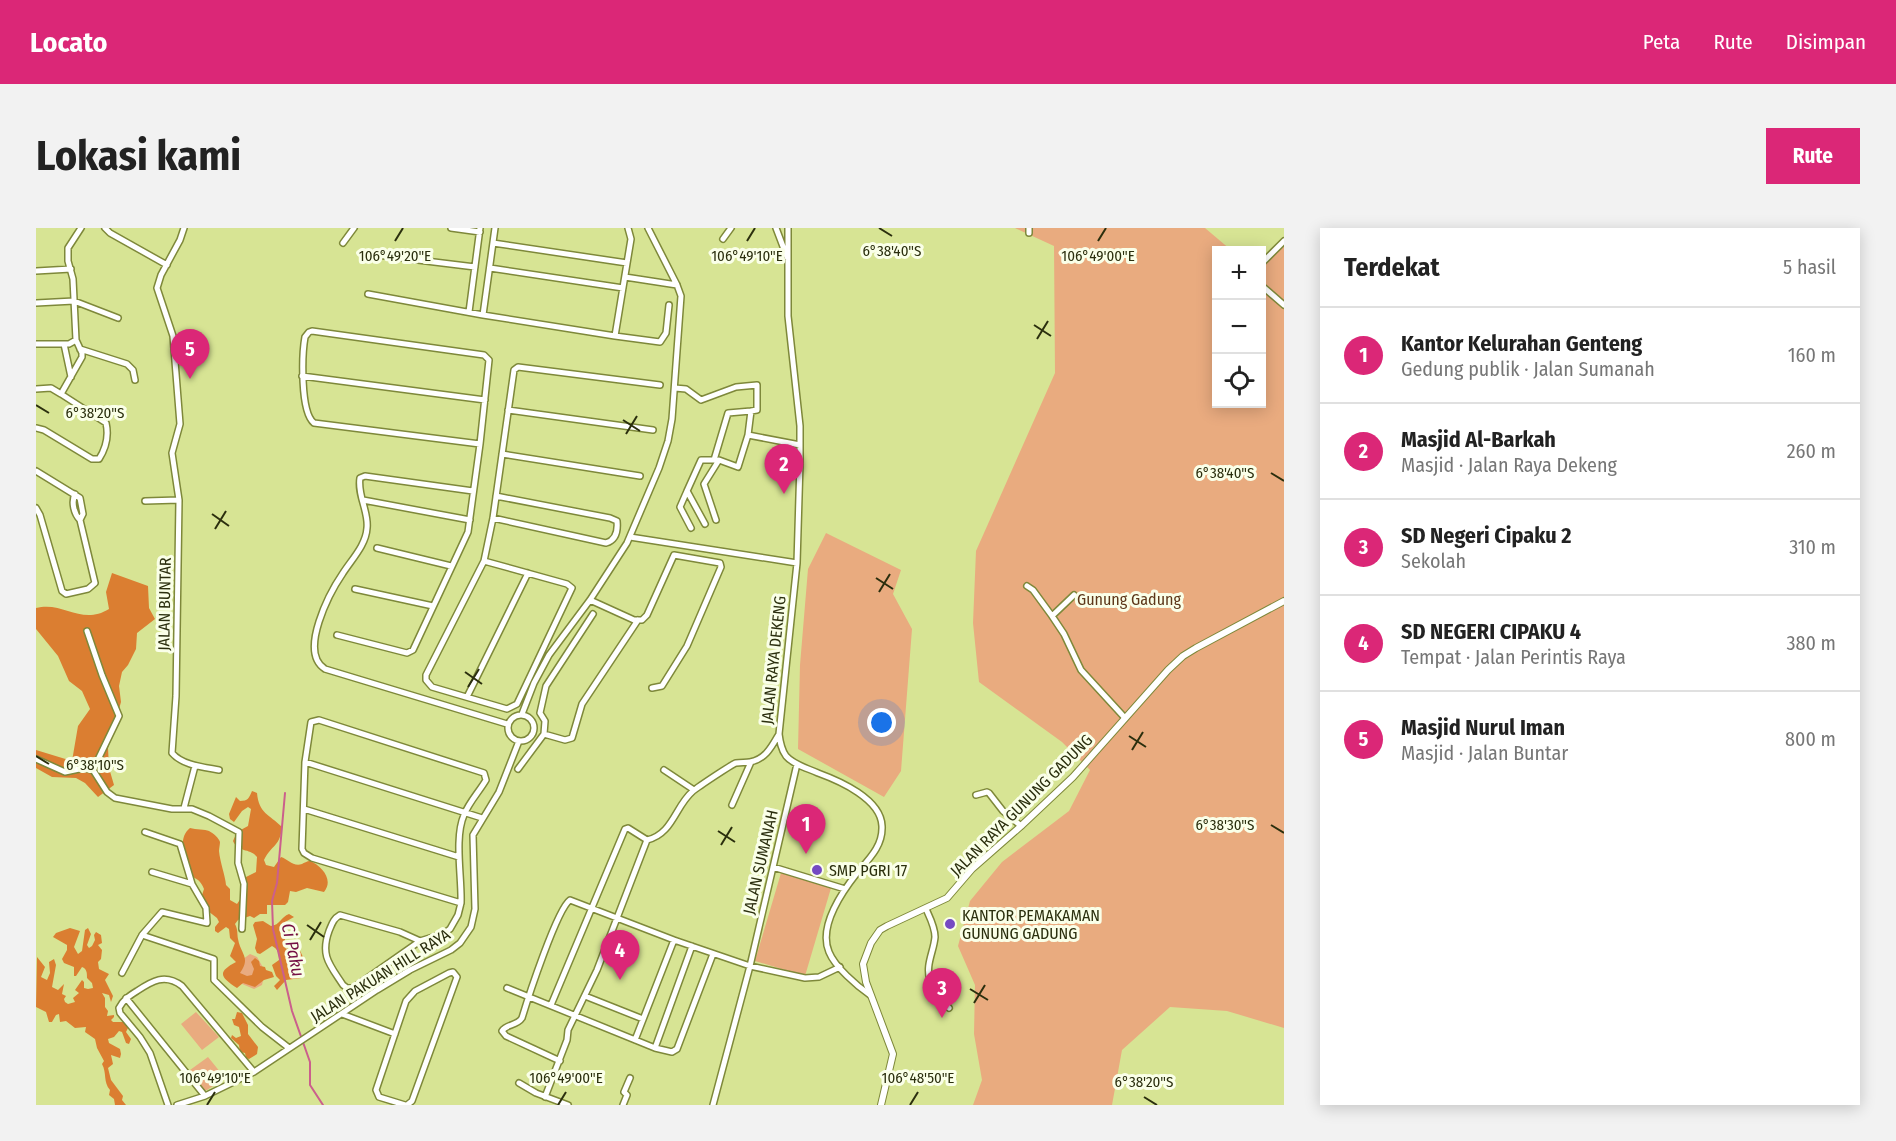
<!DOCTYPE html>
<html lang="id">
<head>
<meta charset="utf-8">
<style>
	:root { --surface:#fff; --page:#f2f2f2; --text:#222; --muted:#767676; --line:#e0e0e0; --accent:#db2777 }
	body { margin:0; font-family:"Fira Sans Condensed",sans-serif; background:var(--page); color:var(--text) }
	.controls { position:absolute; right:18px; top:18px; display:grid; overflow:hidden; border-radius:0px; box-shadow:0 3px 15px #0003 }
	.controls button { width:54px; height:54px; display:grid; place-items:center; padding:0; border:0; border-bottom:2px solid var(--line); background:var(--surface); color:var(--text); font:30px sans-serif }
	.you { position:absolute; left:846px; top:495px; width:21px; height:21px; margin:-15px; border:4px solid #fff; border-radius:50%; background:#1a73e8; box-shadow:0 0 0 9px #1a73e833 }
	.badge { display:grid; place-items:center; width:39px; height:39px; border-radius:50%; background:var(--accent); color:#fff; font-size:20px; font-weight:700 }
	.pin { position:absolute; translate:-50% -50px; filter:drop-shadow(0 2px 3px #0008) }
	.pin::after { content:''; position:absolute; top:32px; width:21px; height:18px; background:inherit; clip-path:polygon(0 0,100% 0,50% 100%) }
	.list { margin:0; padding:0; list-style:none }
	h2 { display:flex; justify-content:space-between; align-items:center; height:78px; margin:0; padding:0 24px; font-size:26px }
	h2 small { font-size:20px; font-weight:400; color:var(--muted) }
	.list li { display:grid; grid-template-columns:39px 1fr auto; gap:18px; align-items:center; box-sizing:border-box; height:96px; padding:0 24px; border-top:2px solid var(--line) }
	.list b { display:block; font-size:22px; white-space:nowrap }
	.list p { margin:0; font-size:20px; white-space:nowrap; color:var(--muted) }
	.list em { font-size:20px; font-style:normal; color:var(--muted) }
	.icon { flex:none; width:33px; height:33px; fill:none; stroke:currentColor; stroke-width:2; stroke-linecap:round; stroke-linejoin:round }
	.map { position:relative; flex:none; width:1248px; height:877px; overflow:hidden; border-radius:0px }
	header { display:flex; align-items:center; gap:36px; box-sizing:border-box; height:84px; padding:0 30px; background:var(--accent); color:#fff }
	header strong { font-size:28px }
	nav { display:flex; gap:33px; margin-inline-start:auto; font-size:21px }
	.intro { display:flex; align-items:center; justify-content:space-between; box-sizing:border-box; height:144px; padding:0 36px }
	h1 { margin:0; font-size:42px }
	.button { padding:15px 27px; border-radius:0px; background:var(--accent); color:#fff; font-size:21px; font-weight:700 }
	main { display:flex; gap:36px; padding:0 36px }
	aside { flex:1; background:var(--surface); border-radius:0px; box-shadow:0 3px 15px #0003 }
	.map>svg:first-child { display:block }
	.green { fill:#e9ab7f }
	.forest { fill:#db7e31 }
	.lines { fill:none; stroke-linecap:round; stroke-linejoin:round }
	.stream { stroke:#cb5f8c; stroke-width:2 }
	.minor-casing { stroke:#7e883a; stroke-width:8 }
	.tertiary-casing { stroke:#7e883a; stroke-width:8 }
	.minor { stroke:#fff; stroke-width:5 }
	.tertiary { stroke:#fff; stroke-width:6 }
	.ticks { fill:none; stroke:#2b2f0e; stroke-width:2 }
	.poi-dot { fill:#754ac3; stroke:#faffe8; stroke-width:2 }
	.labels { text-anchor:middle; stroke-width:6; stroke-linejoin:round; paint-order:stroke }
	.park-label { font-size:16px; fill:#5d3719; stroke:#faffe8 }
	.street-label { font-size:16px; fill:#2b2f0e; stroke:#faffe8 }
	.poi-label { font-size:16px; fill:#2b2f0e; stroke:#faffe8; text-anchor:start }
	.water-label { font-size:18px; font-style:italic; fill:#740f43; stroke:#faffe8 }
	.ticks-label { font-size:15px; text-anchor:middle; fill:#2b2f0e; stroke:#faffe8; stroke-width:6; stroke-linejoin:round; paint-order:stroke }
</style>
</head>
<body>
<header>
<strong>Locato</strong>
<nav><a>Peta</a><a>Rute</a><a>Disimpan</a></nav>
</header>
<div class="intro"><h1>Lokasi kami</h1><a class="button">Rute</a></div>
<main>
<div class="map">
<svg width="1248" height="877" viewBox="0 0 1248 877">
	<rect width="100%" height="100%" fill="#d7e494"/>
	<path class="green" d="M979,0H1169L1195,22H1180V176H1226V37L1248,11V800L1191,783L1134,779L1086,822L1076,877H937L946,852L938,806L939,757L922,718L934,673L966,634L1033,583L1054,542L1026,514L943,454L937,395L940,323L1019,145L1018,18Z
		M790,305L865,342L857,366L876,401L865,543L848,569L762,521L764,437L772,341Z
		M745,645L795,660L769,748L719,733Z
		M214,726L221,729L229,743L226,757L218,761L192,750L207,731Z
		M160,784L183,809L166,822L145,796Z
		M172,829L189,850L171,862H167L154,842Z"/>
	<path class="forest" d="M76,345L112,358L113,380L119,391L101,405L100,421L92,437L86,444L83,458L85,474L72,520L73,540L78,557L62,569L49,555L40,550L16,549L0,540V522L36,533L42,498L54,481L46,463L33,453L22,428L0,401V380C28,373 45,398 73,381L70,364Z
		M216,563L221,565C223,586 233,586 246,599C244,619 236,616 228,632L230,637L238,639L245,629C252,631 257,639 266,636C268,635 271,633 274,633C286,638 298,652 288,664L271,660L260,664L254,663L252,674L249,677H231V686H224L218,690L214,688L202,692L199,696C202,702 201,705 202,711C205,727 215,729 204,745L211,748L216,747L218,741L215,734L219,730L223,733L224,738L229,739L230,742L236,744L238,749L228,752L219,759L207,755L201,760C184,749 181,744 200,734L194,728L199,715L194,710L193,701L190,699L182,705L179,703V699L183,694L181,690L172,683L165,670L168,661C165,653 161,650 153,648C150,633 140,611 154,600C160,602 169,601 173,603C177,605 183,610 184,614C184,616 183,621 183,623C184,634 189,647 190,657L194,661V672L201,676L205,670L208,650L220,644L221,629C215,620 202,625 197,613L201,604L212,598L215,581L212,579L206,583L198,594L194,591L193,586L200,569L204,573C212,573 213,570 216,563Z
		M253,686L258,689L249,694V719L250,721C262,717 266,723 268,734L265,739V750L250,752L241,762L238,758L244,752L240,748L236,737L243,732C243,725 242,721 236,718L224,726L221,725L219,720L221,711L217,697L219,694L227,693L235,698C244,697 245,689 253,686Z
		M34,700L44,703L38,719L42,726L46,723L49,702L52,700L55,706L51,717L53,720L56,718L59,712L58,707L60,704L65,707L66,715L62,717L66,722L65,731L62,734L63,741L73,746L69,752L77,768L75,774L73,767L66,765L69,770V779L72,783L71,788L78,787V789L75,792L77,794H89L92,800L90,804L95,811L93,816L90,815L86,804L83,803L78,809L72,811L73,815L84,821L85,826L84,830L75,827L77,836L72,840L75,852L87,868L86,872L90,877H79L78,871L73,867L74,862C67,854 71,845 66,836L68,833L61,820L59,811L49,804L50,799L39,800L30,793L24,794L23,786L20,787L16,794H13L10,784L0,779L1,729L9,739L5,749L11,752L14,745L13,734L18,731L20,737L16,759L22,762L28,756L26,766L30,768L28,771L29,774L32,776L39,774L37,770L43,765L39,762L46,752L48,754V760L52,761L57,760L56,755L51,750C51,745 51,741 46,739L40,748H38V739L28,735L26,731L31,722V717L17,709L20,705Z
		M201,784L206,785L212,797V806L222,819L221,826L213,831L210,830L209,825L204,824L203,817L195,810L196,807L200,810L205,808L203,799L198,797L196,791H199Z"/>
	<g class="lines">
		<path class="stream" d="M249,565L241,655L236,673L237,701L256,783L274,834V857L287,877"/>
		<defs>
			<path id="minor" d="M69,0L74,5L131,37
				M148,0L144,12L125,47L121,60L137,108L144,196L136,225L143,272L140,468L136,525C146,537 167,539 183,542
				M415,0L444,4
				M740,0L751,29
				M752,0V88L764,198V235L761,335L743,506C744,514 745,521 750,528C758,537 771,540 782,545C804,553 845,571 846,598C847,618 833,631 821,645C806,664 782,698 793,724C799,739 821,758 834,767
				M993,5V0
				M687,11L695,0
				M307,15L318,0
				M457,15L591,35
				M341,27L439,39
				M1226,35L1248,13
				M454,40L587,60
				M0,43L35,41
				M589,49L641,57
				M1226,58L1248,77
				M332,66L447,87L579,108L595,11L592,0
				M0,75L38,73L82,90
				M433,84L444,0
				M447,87L459,0
				M276,103L448,127L453,132L444,216L278,195C264,184 266,126 269,109L273,104Z
				M579,108L624,114L630,105L633,77
				M0,116H33L40,112L37,51L32,33V20L45,0
				M28,116L35,149
				M44,121L91,136L97,142L99,152
				M266,148L449,172
				M639,160L650,161L665,172L700,159L721,157V182L715,183
				M0,161L15,160L25,166
				M472,182L617,202
				M0,200L8,202L56,231H63C70,220 73,208 70,195L25,166L46,129V125L40,112
				M466,226L604,248
				M678,232L692,185L715,183L712,207
				M0,243L44,270L47,286L44,292
				M437,263L329,248L324,250C321,267 333,284 331,300C330,317 316,331 307,345C294,364 262,424 289,441L471,496
				M651,263L644,279L655,300
				M327,272L434,292
				M109,273L143,272
				M0,280L4,287L26,363L30,366L52,361L59,355L44,292C38,286 35,274 39,266
				M457,290L570,315C580,312 582,303 581,293L574,290L460,268
				M680,292L668,256L683,232L702,239L712,207L764,217
				M669,296L651,263L665,232H681
				M594,309L761,335
				M341,320L415,338
				M448,333L531,356L536,360L481,476L471,481L396,459L390,452V447L448,333L457,290L478,142L482,139L624,157
				M991,358L997,362L1016,388
				M319,361L397,378
				M1038,367L1016,388L1028,406L1045,442L1089,490
				M554,372L598,392H606L611,387L638,327L684,335L685,339L651,418L626,458L616,460
				M51,403L66,447L83,488L57,542
				M301,407L371,425L377,422L432,304L444,216
				M431,469L492,345
				M486,486L498,455L513,427L554,372L591,315L623,240L632,213L636,191L645,68L641,57L612,0
				M472 500a13 13 0 1 1 26 0a13 13 0 1 1-26 0Z
				M508,506L529,512L536,510L546,476L602,392
				M0,531L29,544L48,540L57,542L71,564L79,570L136,581H156L173,588L203,604L202,635L208,656L206,701
				M269,534L446,590
				M482,541L508,506L509,493L504,485L510,458L557,386
				M628,542L658,562
				M940,567L951,564L953,565L967,583L985,598
				M696,577L715,534
				M148,580L159,538
				M268,581L423,629
				M737,639L809,661
				M116,644L156,656
				M890,681C894,690 899,699 899,709C898,723 889,737 894,752C897,762 906,771 913,780
				M106,707L126,684L171,695L170,680L156,656L144,616L109,604
				M384,713L364,704L304,687C297,691 296,696 293,703C284,728 294,737 307,757L311,760H317L384,713L407,706L414,701L422,687L425,675L276,630L268,625L266,621L269,534L275,494L283,492L448,545L450,552C443,564 433,574 428,587C418,610 426,650 425,675
				M86,745L106,707L178,731V752L226,799L253,820
				M471,760L619,820L636,824L641,821L677,726
				M549,768L607,791
				M90,770L169,868
				M515,777L589,601L592,600L611,612
				M306,786L359,806
				M599,812L638,712
				M619,820L656,718
				M524,833L470,808L466,803C470,796 481,798 486,790C492,770 521,681 534,672L638,712L714,738L769,750L783,749L804,739
				M483,855L500,865L532,877
				M509,869L531,812L532,802L561,742L611,612C637,606 639,578 657,563C662,559 696,536 700,535C705,534 710,535 714,534C730,531 736,518 743,506
				M132,877L114,825L104,809L84,785L83,780C87,772 93,768 101,763C116,753 129,745 146,758L218,844
				M141,877L169,868L218,844L341,762L374,742L415,722L424,715L435,699L439,681L437,607L463,564L483,513
				M369,877L343,869L340,862L370,773L379,763L413,745L417,744L421,749L376,873L371,877
				M587,877L591,867L588,864L594,850
				M677,877L714,738L761,536"/>
			<path id="tertiary" d="M845,877L857,826L830,754L827,736L835,715L844,702L851,698L911,670L936,641L985,598L1037,549L1132,442L1147,428L1160,420L1248,373"/>
		</defs>
		<use href="#minor" class="minor-casing"/>
		<use href="#tertiary" class="tertiary-casing"/>
		<use href="#minor" class="minor"/>
		<use href="#tertiary" class="tertiary"/>
	</g>
	<path class="ticks" d="M843,0L856,8M359,13L367,0M711,13L719,0M1062,13L1070,0M998,97L1015,108M1001,111L1012,93M0,177L13,185M587,192L604,203M590,206L601,188M1235,245L1248,253M176,286L193,298M179,301L190,283M840,350L857,361M843,364L854,346M429,444L446,456M432,459L443,441M1093,508L1110,519M1096,522L1107,504M0,528L13,536M1235,597L1248,605M682,603L699,614M685,617L696,599M271,697L288,709M274,712L285,694M934,761L952,772M938,775L949,757M1108,869L1121,877M171,877L179,864M522,877L530,864M874,877L882,864"/>
	<g class="poi-dot">
		<circle cx="781" cy="642" r="6"/>
		<circle cx="914" cy="696" r="6"/>
	</g>
	<g class="labels">
		<g class="park-label">
			<text x="1093" y="377">Gunung Gadung</text>
		</g>
		<g class="street-label">
			<text transform="translate(128 376) rotate(-89)" y="6">JALAN BUNTAR</text>
			<text transform="translate(737 432) rotate(-84)" y="6">JALAN RAYA DEKENG</text>
			<text transform="translate(985 577) rotate(-45)" y="6">JALAN RAYA GUNUNG GADUNG</text>
			<text transform="translate(724 634) rotate(-77)" y="6">JALAN SUMANAH</text>
			<text transform="translate(344 747) rotate(-32)" y="6">JALAN PAKUAN HILL RAYA</text>
		</g>
		<g class="poi-label">
			<text x="793" y="648">SMP PGRI 17</text>
			<text x="926" y="693">KANTOR PEMAKAMAN<tspan x="926" dy="18">GUNUNG GADUNG</tspan></text>
		</g>
		<g class="water-label">
			<text transform="translate(257 722) rotate(78)" y="6">Ci Paku</text>
		</g>
	</g>
	<g class="ticks-label">
		<text x="856" y="28">6°38'40"S</text>
		<text x="359" y="33">106°49'20"E</text>
		<text x="711" y="33">106°49'10"E</text>
		<text x="1062" y="33">106°49'00"E</text>
		<text x="59" y="190">6°38'20"S</text>
		<text x="1189" y="250">6°38'40"S</text>
		<text x="59" y="542">6°38'10"S</text>
		<text x="1189" y="602">6°38'30"S</text>
		<text x="179" y="855">106°49'10"E</text>
		<text x="530" y="855">106°49'00"E</text>
		<text x="882" y="855">106°48'50"E</text>
		<text x="1108" y="859">6°38'20"S</text>
	</g>
</svg>
<div class="controls">
<button>+</button>
<button>−</button>
<button><svg class="icon" aria-label="locate" viewBox="0 0 24 24"><circle cx="12" cy="12" r="6"/><path d="M12 2v4M12 18v4M2 12h4M18 12h4"/></svg></button>
</div>
<div class="you"></div>
<div class="pin badge" style="left:770px;top:626px">1</div>
<div class="pin badge" style="left:748px;top:266px">2</div>
<div class="pin badge" style="left:906px;top:790px">3</div>
<div class="pin badge" style="left:584px;top:752px">4</div>
<div class="pin badge" style="left:154px;top:151px">5</div>
</div>
<aside>
<h2>Terdekat<small>5 hasil</small></h2>
<ul class="list">
<li><span class="badge">1</span><div><b>Kantor Kelurahan Genteng</b><p>Gedung publik · Jalan Sumanah</p></div><em>160 m</em></li>
<li><span class="badge">2</span><div><b>Masjid Al-Barkah</b><p>Masjid · Jalan Raya Dekeng</p></div><em>260 m</em></li>
<li><span class="badge">3</span><div><b>SD Negeri Cipaku 2</b><p>Sekolah</p></div><em>310 m</em></li>
<li><span class="badge">4</span><div><b>SD NEGERI CIPAKU 4</b><p>Tempat · Jalan Perintis Raya</p></div><em>380 m</em></li>
<li><span class="badge">5</span><div><b>Masjid Nurul Iman</b><p>Masjid · Jalan Buntar</p></div><em>800 m</em></li>
</ul>
</aside>
</main>
</body>
</html>
